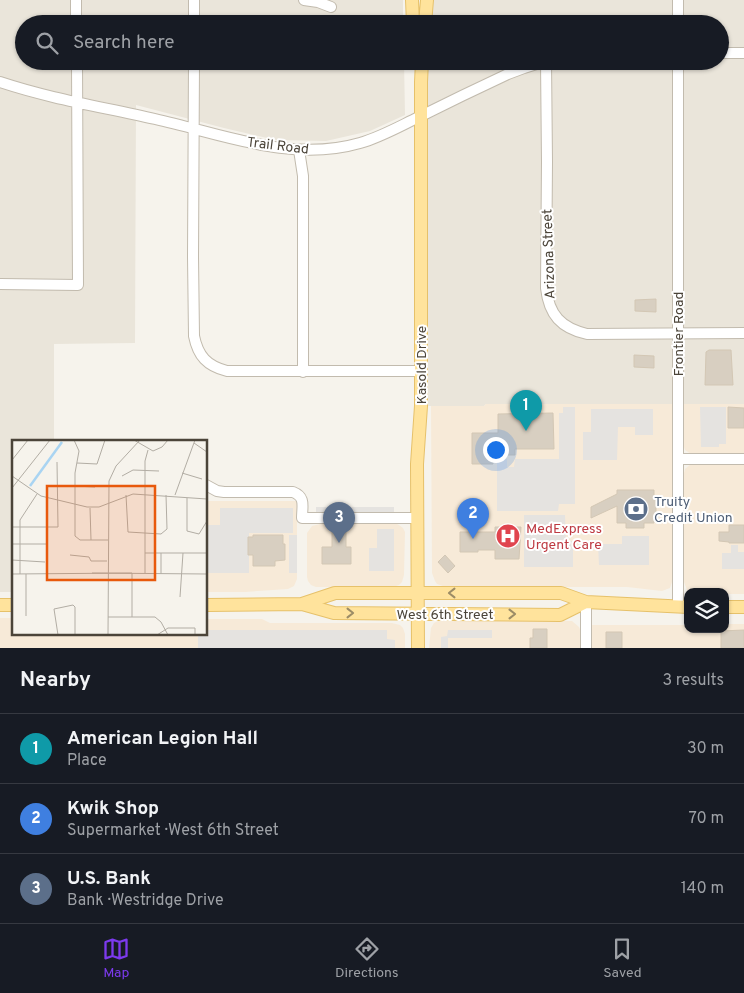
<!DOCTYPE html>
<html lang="en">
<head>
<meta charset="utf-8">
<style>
	:root { --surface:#171b24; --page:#20242c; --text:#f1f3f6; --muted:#9ea1a6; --line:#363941; --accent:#7c3aed }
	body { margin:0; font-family:Overpass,sans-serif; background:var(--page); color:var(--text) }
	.controls { position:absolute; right:15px; bottom:15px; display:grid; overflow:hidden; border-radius:10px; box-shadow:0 1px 4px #0004 }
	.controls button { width:45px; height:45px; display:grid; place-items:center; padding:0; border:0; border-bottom:1px solid var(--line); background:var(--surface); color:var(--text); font:25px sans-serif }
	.you { position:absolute; left:495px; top:449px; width:18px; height:18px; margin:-12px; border:4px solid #fff; border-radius:50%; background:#1a73e8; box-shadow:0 0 0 8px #1a73e833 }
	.badge { display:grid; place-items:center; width:32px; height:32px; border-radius:50%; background:var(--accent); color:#fff; font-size:16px; font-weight:700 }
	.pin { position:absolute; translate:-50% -41px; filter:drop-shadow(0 1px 2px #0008) }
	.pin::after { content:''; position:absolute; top:26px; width:18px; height:15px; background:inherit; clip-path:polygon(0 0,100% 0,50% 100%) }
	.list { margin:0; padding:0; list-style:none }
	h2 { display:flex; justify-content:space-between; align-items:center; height:65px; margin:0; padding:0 20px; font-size:21px }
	h2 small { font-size:16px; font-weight:400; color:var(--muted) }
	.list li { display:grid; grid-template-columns:32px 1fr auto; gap:15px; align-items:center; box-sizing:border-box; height:70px; padding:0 20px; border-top:1px solid var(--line) }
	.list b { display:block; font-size:19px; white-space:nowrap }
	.list p { margin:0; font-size:16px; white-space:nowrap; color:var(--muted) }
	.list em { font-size:16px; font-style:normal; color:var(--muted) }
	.icon { flex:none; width:28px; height:28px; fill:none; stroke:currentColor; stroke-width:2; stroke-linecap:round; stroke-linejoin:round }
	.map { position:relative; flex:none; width:744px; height:648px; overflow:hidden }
	.search { position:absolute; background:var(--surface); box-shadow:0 1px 4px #0004; left:15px; right:15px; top:15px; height:55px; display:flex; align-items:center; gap:12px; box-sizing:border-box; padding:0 18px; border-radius:28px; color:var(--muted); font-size:19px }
	.sheet { height:275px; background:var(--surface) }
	nav { display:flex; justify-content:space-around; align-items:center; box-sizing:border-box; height:70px; border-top:1px solid var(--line); background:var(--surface); font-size:14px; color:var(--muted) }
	nav a { display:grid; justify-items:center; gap:2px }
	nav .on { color:var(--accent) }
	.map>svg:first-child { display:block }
	.residential { fill:#eae5da }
	.commercial { fill:#f7ead8 }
	.parking { fill:#e5e3e0 }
	.building { fill:#d8cfc1; stroke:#d3c7b4 }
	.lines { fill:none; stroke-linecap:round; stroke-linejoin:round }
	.minor-casing { stroke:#c2bbae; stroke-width:12 }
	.major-casing { stroke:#e6c16a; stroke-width:14 }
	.minor { stroke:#fff; stroke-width:10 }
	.major { stroke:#ffe39c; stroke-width:12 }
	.oneway { stroke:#9c8c66 }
	.labels { text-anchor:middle; stroke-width:4; stroke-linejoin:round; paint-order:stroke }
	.street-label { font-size:14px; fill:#4b4439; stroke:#fff }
	.service-label { font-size:14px; fill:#4e5e75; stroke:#fff; text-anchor:start }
	.health-label { font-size:14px; fill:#be3a42; stroke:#fff; text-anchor:start }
	.inset-river { fill:none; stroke:#a9d4f2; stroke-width:2.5 }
	.inset-road { fill:none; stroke:#b2ada4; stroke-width:1 }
	.view { fill:#e8590c; fill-opacity:0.15; stroke:#e8590c; stroke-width:2.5 }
	.inset-edge { fill:none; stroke:#4b4439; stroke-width:2.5 }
</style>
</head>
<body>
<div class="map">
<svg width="744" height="648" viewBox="0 0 744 648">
	<rect width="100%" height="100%" fill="#f6f3ec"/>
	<path class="residential" d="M0,0H403V24H24V61H404L405,115L370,131L326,141L276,140L224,128L136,105L135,343L54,344V442H14V592H0Z
		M427,0H744V404H486L484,406H421L422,61H720V24H425Z"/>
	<path class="commercial" d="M486,404H672L673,579L670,588L662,591L627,587H446L437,584L435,581L432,573L431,406H484Z
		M683,404H744V454H691L685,450L683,444Z
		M691,464H744V594H725V592H690L687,590L684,582V473L685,469Z
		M206,501H297V579L294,586L288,589L245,592H206Z
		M395,523L399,525L403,528L405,532L404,575L402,582L399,585L393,587H316L311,585L308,581L307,577V533L312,526L320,524Z
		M0,618H14V634H206V619H262L270,623H392L400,625L403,628L405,634V648H0Z
		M440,620L572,621L579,627L581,632V648H429L431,628L434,623Z
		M725,624H744V648H591V625H688V629H725Z"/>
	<path class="parking" d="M563,407H575V504H559L558,511H497V459H507V467H514L515,459H559V413H563Z
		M700,407H726V444H719V447H701Z
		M591,409H653V435H635V427H618L617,460H583V432H591Z
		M316,507H394V513H316Z
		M220,508H293V533H249V573H208L206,539H208V525H220Z
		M524,515H565L566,541H573V567H524Z
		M377,529H394V571H369V548H377Z
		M289,535H297V573H289Z
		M622,536H649V565H599L598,544H622Z
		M731,545H738V552H744V569H722V553H731Z
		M206,630H387V639L395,640V648H198V634H206Z
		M448,630H492V638H448V648H441V637L447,636Z"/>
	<path class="building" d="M656,299V312L635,311V300Z
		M709,350H731L733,385H705L706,352Z
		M634,355L654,356V368L634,367Z
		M728,407L744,408V428H728Z
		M553,413L554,449H515V455H493V464H472V433H498V414Z
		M617,490H654V499L656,500V518L654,519V523H644V528H626V523H617V506L591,518V507L617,494Z
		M729,525H744V543H729V542L719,541V532H729Z
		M332,527H346V547H351V564H322V547H332Z
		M495,527H521L519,559H495V550H478V552H460V532H495Z
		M253,535H283V544H285V560L275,561V566H253V555H248V537H253Z
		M445,555L455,566L448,573L438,562Z
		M533,629H547V648H530V638H533Z
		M744,630V648H721V631Z
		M606,632H622V648H606Z"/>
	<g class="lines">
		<defs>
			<path id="minor" d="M76,0V24
				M194,0V24
				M304,0L318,2L331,7
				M678,0V24
				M720,53H744
				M194,61L193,257L194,336C198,356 207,366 227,371H421
				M546,61L547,162L546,288C549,315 561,328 587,334L744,333
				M678,61V607
				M0,82C51,99 103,107 155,119C223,134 291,163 360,143C381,137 400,126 419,117C449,102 478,88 508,74L524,68L546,61
				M299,150L303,176V372
				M0,284L78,285L77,61
				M678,459H744
				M206,485L217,491L224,492H293C306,497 302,506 302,518H418
				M586,602V648"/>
			<path id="major" d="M412,0L413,24
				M425,24L427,0
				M302,604L335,593H561L586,602L688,607
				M0,605H14
				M206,605L302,604L334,613L560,615L586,602
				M725,607H744
				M418,648L417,464L421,406V82L422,61"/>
		</defs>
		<use href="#minor" class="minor-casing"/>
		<use href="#major" class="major-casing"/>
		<use href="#minor" class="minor"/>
		<use href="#major" class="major"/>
	</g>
	<defs><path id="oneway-chevron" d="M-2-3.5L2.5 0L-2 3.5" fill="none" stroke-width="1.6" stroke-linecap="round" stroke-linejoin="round" transform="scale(1.25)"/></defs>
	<g class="oneway">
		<use href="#oneway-chevron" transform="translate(452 593) rotate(180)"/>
		<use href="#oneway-chevron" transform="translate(350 613)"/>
		<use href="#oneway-chevron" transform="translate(512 614)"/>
	</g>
	<defs>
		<symbol id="bank-disc" viewBox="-11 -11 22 22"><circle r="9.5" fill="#5c6f8a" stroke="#fff"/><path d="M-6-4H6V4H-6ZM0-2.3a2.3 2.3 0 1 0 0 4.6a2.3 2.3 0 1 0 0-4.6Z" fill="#fff"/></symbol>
		<symbol id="hospital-disc" viewBox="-11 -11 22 22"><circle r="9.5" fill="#e0444e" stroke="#fff"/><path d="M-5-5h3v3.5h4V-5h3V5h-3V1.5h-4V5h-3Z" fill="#fff"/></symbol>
	</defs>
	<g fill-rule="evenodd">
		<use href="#bank-disc" x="622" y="495" width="28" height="28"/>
		<use href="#hospital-disc" x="494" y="522" width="28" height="28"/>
	</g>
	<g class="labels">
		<g class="street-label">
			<text transform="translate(278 145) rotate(7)" y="5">Trail Road</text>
			<text transform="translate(548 254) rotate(-92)" y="5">Arizona Street</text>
			<text transform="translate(678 334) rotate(-90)" y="5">Frontier Road</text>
			<text transform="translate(421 365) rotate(-90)" y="5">Kasold Drive</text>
			<text x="445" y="619">West 6th Street</text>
		</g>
		<g class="service-label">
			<text x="654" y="506">Truity<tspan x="654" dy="16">Credit Union</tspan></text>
		</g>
		<g class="health-label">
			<text x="526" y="533">MedExpress<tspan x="526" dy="16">Urgent Care</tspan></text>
		</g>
	</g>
	<g transform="translate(12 440)">
		<rect width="195" height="195" fill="#f6f3ec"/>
		<path class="inset-river" d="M18,46L50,2"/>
		<path class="inset-road" d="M62,0L67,11L63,33V96L68,100H96M122,0L141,11L150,7L156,0M182,3L195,12M0,20L16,0M65,23L85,24L93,0M170,33L190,39M0,36L29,56L75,67H87L121,54L195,59M110,36L121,30L147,31M63,46L83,47M0,48L38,0M114,55L116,92L149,94L155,89L154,55M163,55L183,0M175,58V91L187,94L195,81M78,68L79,100M0,87H46L45,22M0,104H34M133,113H195M58,115L77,117L79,121H95M0,120L33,122M80,133L195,134M120,133V177M133,133V21L136,10M0,134L120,133M8,134V80L25,54M14,134V176M149,134V113M168,157L171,113M96,177H143L149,182L156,195M46,195L42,169L61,165L63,167V195M96,195L97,41L104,26L128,0M145,195L156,188H183V195"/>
		<path class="view" d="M35,46H143V140H35Z"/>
		<rect width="195" height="195" class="inset-edge"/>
	</g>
</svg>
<div class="controls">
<button><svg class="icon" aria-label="layers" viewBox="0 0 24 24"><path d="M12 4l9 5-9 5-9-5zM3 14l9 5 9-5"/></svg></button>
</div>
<div class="you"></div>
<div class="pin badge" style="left:526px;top:431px;background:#0f9aa8">1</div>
<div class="pin badge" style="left:473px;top:539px;background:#3f7fe0">2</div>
<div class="pin badge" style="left:339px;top:543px;background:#5c6f8a">3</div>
<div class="search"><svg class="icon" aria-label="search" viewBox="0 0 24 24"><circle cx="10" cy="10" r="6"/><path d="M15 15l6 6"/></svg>Search here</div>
</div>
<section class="sheet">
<h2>Nearby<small>3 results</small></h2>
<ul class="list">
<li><span class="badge" style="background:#0f9aa8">1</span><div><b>American Legion Hall</b><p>Place</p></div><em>30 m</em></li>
<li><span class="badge" style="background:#3f7fe0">2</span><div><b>Kwik Shop</b><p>Supermarket · West 6th Street</p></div><em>70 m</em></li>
<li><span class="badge" style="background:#5c6f8a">3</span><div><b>U.S. Bank</b><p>Bank · Westridge Drive</p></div><em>140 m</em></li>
</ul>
</section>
<nav>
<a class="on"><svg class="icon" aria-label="map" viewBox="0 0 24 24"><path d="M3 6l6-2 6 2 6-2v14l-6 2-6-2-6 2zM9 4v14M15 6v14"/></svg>Map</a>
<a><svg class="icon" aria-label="directions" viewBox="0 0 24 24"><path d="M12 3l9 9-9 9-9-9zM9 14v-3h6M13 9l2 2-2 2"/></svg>Directions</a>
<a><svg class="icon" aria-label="saved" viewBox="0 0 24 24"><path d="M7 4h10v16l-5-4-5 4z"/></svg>Saved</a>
</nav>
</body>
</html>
